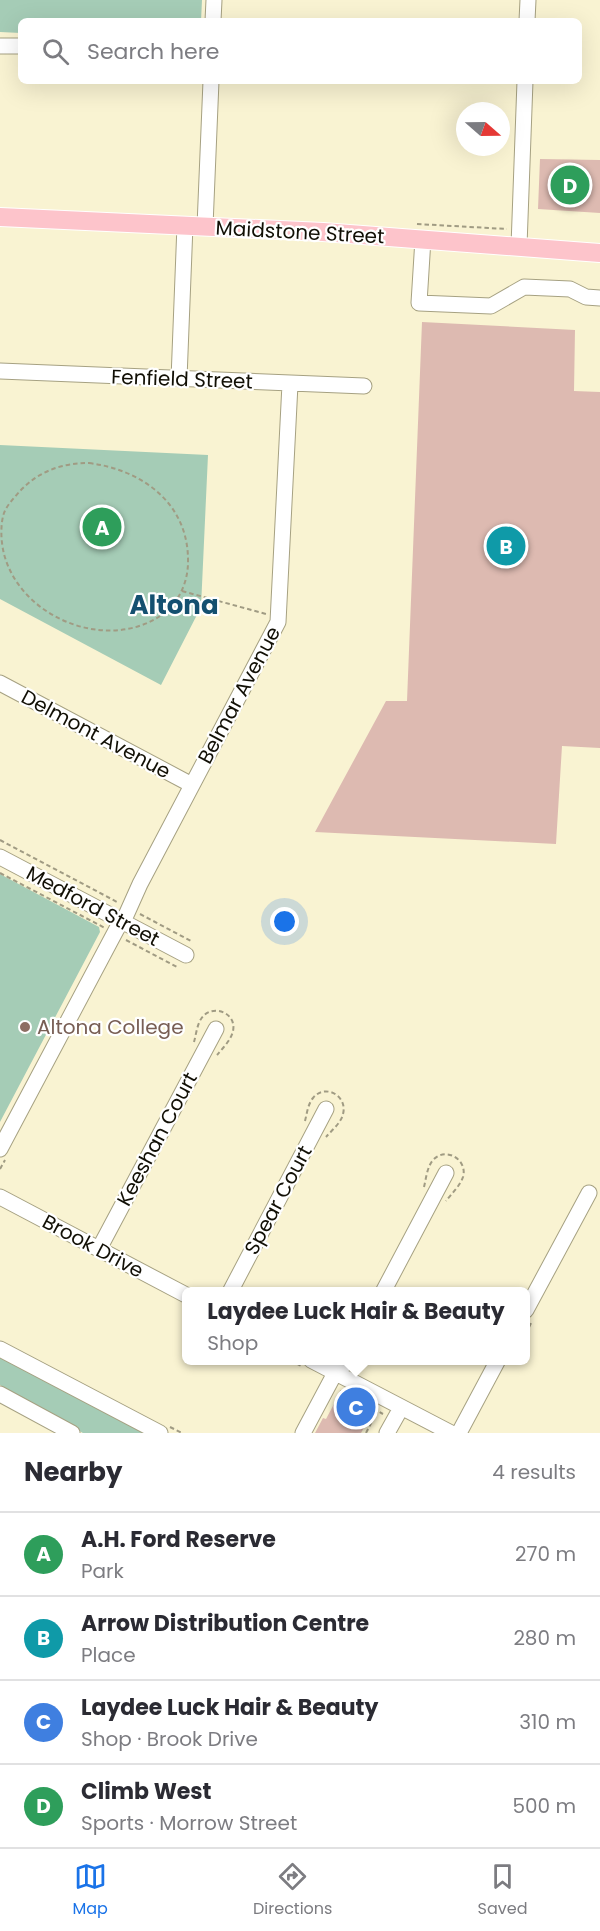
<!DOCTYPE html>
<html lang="en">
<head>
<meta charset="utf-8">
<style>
	:root { --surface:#fff; --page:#f7f7f7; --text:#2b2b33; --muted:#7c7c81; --line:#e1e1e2; --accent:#1a73e8 }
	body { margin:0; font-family:Poppins,sans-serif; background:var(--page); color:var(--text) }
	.compass { position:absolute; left:456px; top:102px; width:54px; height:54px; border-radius:50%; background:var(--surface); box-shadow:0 6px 24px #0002; rotate:110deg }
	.you { position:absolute; left:285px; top:922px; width:21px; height:21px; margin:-15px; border:4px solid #fff; border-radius:50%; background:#1a73e8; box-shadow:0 0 0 9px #1a73e833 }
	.badge { display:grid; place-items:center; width:39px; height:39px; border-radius:50%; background:var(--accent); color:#fff; font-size:20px; font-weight:700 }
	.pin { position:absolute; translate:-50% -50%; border:3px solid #fff; box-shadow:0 2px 6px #0006 }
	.popup { position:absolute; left:182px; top:1287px; width:348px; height:78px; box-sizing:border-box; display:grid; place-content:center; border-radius:9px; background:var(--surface); filter:drop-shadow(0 2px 4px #0005); font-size:20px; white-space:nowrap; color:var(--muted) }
	.popup b { font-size:22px; color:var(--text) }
	.popup::after { content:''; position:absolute; left:50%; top:100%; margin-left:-12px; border:12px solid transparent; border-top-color:var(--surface) }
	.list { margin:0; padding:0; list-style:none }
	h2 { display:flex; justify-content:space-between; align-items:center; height:78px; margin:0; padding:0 24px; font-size:26px }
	h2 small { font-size:20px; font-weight:400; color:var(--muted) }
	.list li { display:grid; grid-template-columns:39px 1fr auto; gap:18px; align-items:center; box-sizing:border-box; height:84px; padding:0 24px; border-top:2px solid var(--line) }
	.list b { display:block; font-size:22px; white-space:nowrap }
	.list p { margin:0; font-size:20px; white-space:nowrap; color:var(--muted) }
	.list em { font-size:20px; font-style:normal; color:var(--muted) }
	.icon { flex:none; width:33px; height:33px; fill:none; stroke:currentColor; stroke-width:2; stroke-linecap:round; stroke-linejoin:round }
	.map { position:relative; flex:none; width:600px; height:1433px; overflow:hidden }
	.search { position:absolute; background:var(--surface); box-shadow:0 6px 24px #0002; left:18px; right:18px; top:18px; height:66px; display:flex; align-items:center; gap:15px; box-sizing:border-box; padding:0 21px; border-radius:9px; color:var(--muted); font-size:22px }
	.sheet { height:414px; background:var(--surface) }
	nav { display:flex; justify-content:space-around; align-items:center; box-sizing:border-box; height:84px; border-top:2px solid var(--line); background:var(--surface); font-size:16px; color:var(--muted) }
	nav a { display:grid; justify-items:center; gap:3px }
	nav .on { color:var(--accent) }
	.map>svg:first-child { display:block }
	.green { fill:#a5ccb6 }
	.building { fill:#ddbab1 }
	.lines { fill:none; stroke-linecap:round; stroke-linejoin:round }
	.minor-casing { stroke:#a6a182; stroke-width:17 }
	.major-casing { stroke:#fff; stroke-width:20 }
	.path { stroke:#a09b83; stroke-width:2; stroke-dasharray:4.5 3; stroke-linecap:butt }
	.minor { stroke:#fff; stroke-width:15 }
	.major { stroke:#fdc4cb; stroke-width:18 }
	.education-dot { fill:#8d6e63; stroke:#fff; stroke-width:2 }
	.labels { text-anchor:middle; stroke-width:4.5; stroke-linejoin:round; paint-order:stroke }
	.street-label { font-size:20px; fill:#110f05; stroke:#fff }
	.education-label { font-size:20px; fill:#785e54; stroke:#fff; text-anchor:start }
	.district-label { font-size:26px; font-weight:bold; fill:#145070; stroke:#fff }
</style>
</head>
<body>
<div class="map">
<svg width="600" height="1433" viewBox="0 0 600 1433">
	<rect width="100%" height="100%" fill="#f9f3d2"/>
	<path class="green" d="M0,0H202L201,21H21V33L0,32Z
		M0,445L208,455L201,607L161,685L0,599Z
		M0,874L99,927L100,932L0,1122Z
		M0,1354L151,1433H83L30,1405L0,1385Z"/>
	<path class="building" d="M540,159L600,160V213L538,209Z
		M422,322L575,330L574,391L600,392V748L562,746L556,844L315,832L386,701H407Z
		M343,1395L373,1411L361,1433H315L323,1418L326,1419L334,1404L338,1406Z"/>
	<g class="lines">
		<defs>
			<path id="minor" d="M213,21L214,0
				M527,21L528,0
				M0,46H21
				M205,226L211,81
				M423,239L419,303L491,306L524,287L570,289L586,297L600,298
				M519,246L525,81
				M0,371L364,386
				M179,379L185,225
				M0,683L192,785
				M0,857L186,955
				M123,922L140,884L278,622L290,384
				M0,1149L121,921
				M0,1197L186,1295
				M99,1249L216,1029
				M230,1292L326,1109
				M383,1292L446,1173
				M526,1310L589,1193
				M0,1349L160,1433
				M311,1360L451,1433
				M338,1375L346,1360
				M0,1394L72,1433
				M303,1433L335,1373
				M387,1433L401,1408
				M459,1433L498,1360"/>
			<path id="major" d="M0,217L323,232L600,253"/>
		</defs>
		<use href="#minor" class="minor-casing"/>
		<use href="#major" class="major-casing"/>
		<path class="path" d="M498,81L513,82
			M417,224L507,229
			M89,463C143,470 189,504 188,562C188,582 179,602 163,614C109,653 21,619 4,554C1,542 0,525 4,513C7,505 14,498 20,491C39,471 62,463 89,463Z
			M182,591L266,614
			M0,840L119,903
			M0,873L105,928
			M140,914L193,942
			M126,940L179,968
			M194,1042C196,1035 197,1025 201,1019C211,1003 237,1012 233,1031C231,1040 223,1048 217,1055
			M305,1121C307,1113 308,1104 313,1098C325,1083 348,1096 343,1114C341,1123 332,1130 326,1137
			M0,1169L5,1160
			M424,1187C426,1179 427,1167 433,1160C446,1146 468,1160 463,1177C460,1186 452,1193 446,1201
			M196,1288L203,1292
			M526,1334L532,1321
			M290,1360L301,1366
			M340,1391L383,1414
			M170,1427L182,1433
			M366,1433L377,1412"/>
		<use href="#minor" class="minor"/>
		<use href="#major" class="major"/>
	</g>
	<circle class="education-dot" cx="25" cy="1027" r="6"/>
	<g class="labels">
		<g class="street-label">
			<text transform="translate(300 232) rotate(3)" y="7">Maidstone Street</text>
			<text transform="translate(182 379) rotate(2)" y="7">Fenfield Street</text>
			<text transform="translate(239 695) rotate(-62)" y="7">Belmar Avenue</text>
			<text transform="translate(96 734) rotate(28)" y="7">Delmont Avenue</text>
			<text transform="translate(93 906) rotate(28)" y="7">Medford Street</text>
			<text transform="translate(157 1139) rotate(-62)" y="7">Keeshan Court</text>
			<text transform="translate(278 1200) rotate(-62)" y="7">Spear Court</text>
			<text transform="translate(93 1246) rotate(28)" y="7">Brook Drive</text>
		</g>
		<g class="education-label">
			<text x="37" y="1034">Altona College</text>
		</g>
		<g class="district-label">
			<text x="174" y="614">Altona</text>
		</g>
	</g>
</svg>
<svg class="compass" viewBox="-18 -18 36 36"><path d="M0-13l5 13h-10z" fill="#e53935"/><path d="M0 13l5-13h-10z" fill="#7c7c81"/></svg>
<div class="you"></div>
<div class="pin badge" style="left:102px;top:527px;background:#2e9e5b">A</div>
<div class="pin badge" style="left:506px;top:546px;background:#0f9aa8">B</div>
<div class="pin badge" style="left:356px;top:1407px;background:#3f7fe0">C</div>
<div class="popup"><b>Laydee Luck Hair &amp; Beauty</b>Shop</div>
<div class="pin badge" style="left:570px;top:185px;background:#2e9e5b">D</div>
<div class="search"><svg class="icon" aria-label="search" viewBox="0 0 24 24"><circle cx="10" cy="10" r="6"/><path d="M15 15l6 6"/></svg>Search here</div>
</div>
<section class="sheet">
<h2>Nearby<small>4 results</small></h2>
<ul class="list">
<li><span class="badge" style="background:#2e9e5b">A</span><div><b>A.H. Ford Reserve</b><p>Park</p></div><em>270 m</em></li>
<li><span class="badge" style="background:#0f9aa8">B</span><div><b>Arrow Distribution Centre</b><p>Place</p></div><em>280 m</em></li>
<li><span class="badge" style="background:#3f7fe0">C</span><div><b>Laydee Luck Hair &amp; Beauty</b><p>Shop · Brook Drive</p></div><em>310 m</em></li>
<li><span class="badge" style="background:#2e9e5b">D</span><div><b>Climb West</b><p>Sports · Morrow Street</p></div><em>500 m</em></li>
</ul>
</section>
<nav>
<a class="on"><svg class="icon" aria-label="map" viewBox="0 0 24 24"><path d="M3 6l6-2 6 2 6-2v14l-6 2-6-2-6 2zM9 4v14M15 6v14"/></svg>Map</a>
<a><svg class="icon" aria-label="directions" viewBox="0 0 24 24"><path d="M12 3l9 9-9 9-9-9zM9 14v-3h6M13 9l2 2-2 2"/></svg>Directions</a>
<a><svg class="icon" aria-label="saved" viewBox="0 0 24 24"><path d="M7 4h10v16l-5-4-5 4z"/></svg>Saved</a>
</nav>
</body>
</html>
